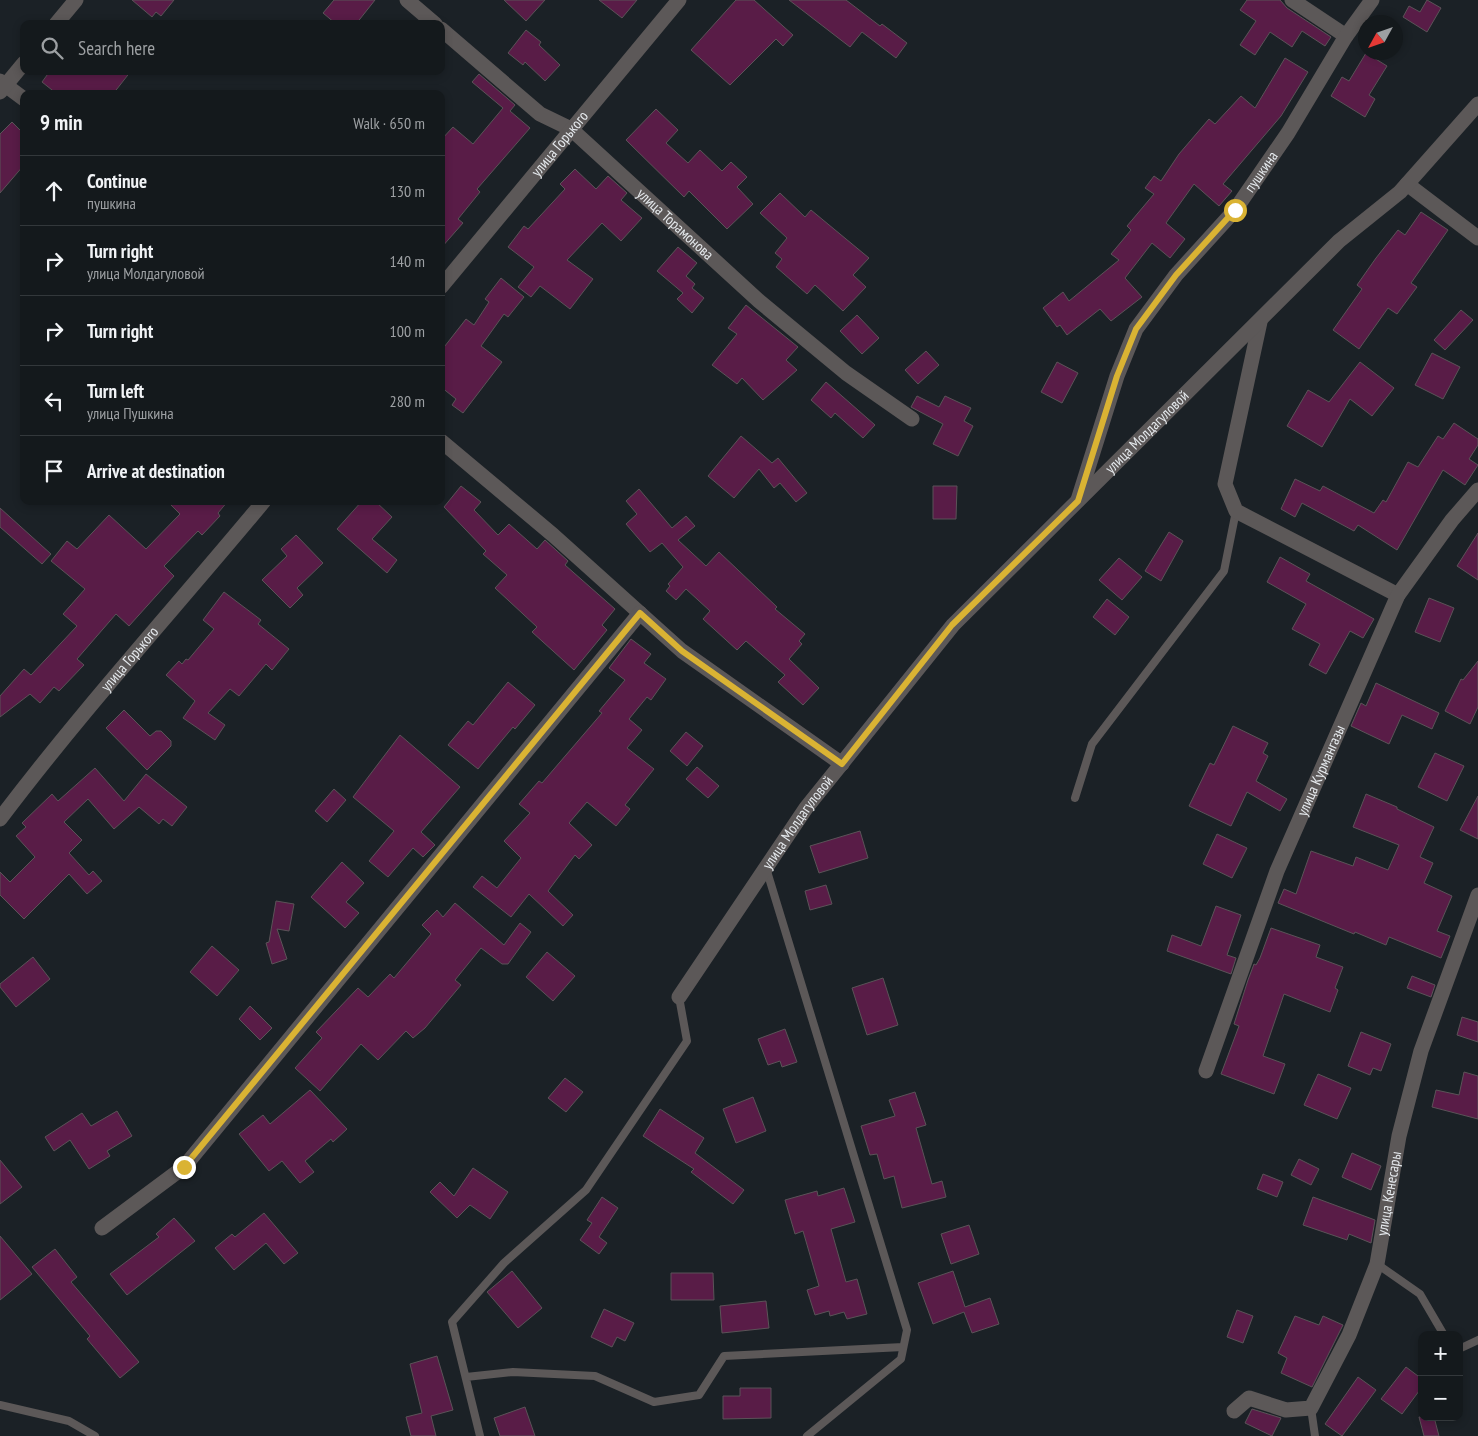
<!DOCTYPE html>
<html lang="en">
<head>
<meta charset="utf-8">
<style>
	:root { --surface:#14191c; --page:#1d2225; --text:#f1f3f6; --muted:#9da0a3; --line:#33383b }
	body { margin:0; font-family:"PT Sans Narrow",sans-serif; background:var(--page); color:var(--text) }
	.controls { position:absolute; right:15px; bottom:15px; display:grid; overflow:hidden; border-radius:10px; box-shadow:0 2px 8px #0003 }
	.controls button { width:45px; height:45px; display:grid; place-items:center; padding:0; border:0; border-bottom:1px solid var(--line); background:var(--surface); color:var(--text); font:25px sans-serif }
	.compass { position:absolute; left:1358px; top:15px; width:45px; height:45px; border-radius:50%; background:var(--surface); box-shadow:0 2px 8px #0003; rotate:230deg }
	.stop { position:absolute; width:15px; height:15px; margin:-11px; border:4px solid #dab333; border-radius:50%; background:#fff }
	.stop.end { background:#dab333; border-color:#fff; box-shadow:0 1px 5px #0008 }
	.list { margin:0; padding:0; list-style:none }
	h2 { display:flex; justify-content:space-between; align-items:center; height:65px; margin:0; padding:0 20px; font-size:21px }
	h2 small { font-size:16px; font-weight:400; color:var(--muted) }
	.list li { display:grid; grid-template-columns:32px 1fr auto; gap:15px; align-items:center; box-sizing:border-box; height:70px; padding:0 20px; border-top:1px solid var(--line) }
	.list b { display:block; font-size:19px; white-space:nowrap }
	.list p { margin:0; font-size:16px; white-space:nowrap; color:var(--muted) }
	.list em { font-size:16px; font-style:normal; color:var(--muted) }
	.icon { flex:none; width:28px; height:28px; fill:none; stroke:currentColor; stroke-width:2; stroke-linecap:round; stroke-linejoin:round }
	.map { position:relative; flex:none; width:1478px; height:1436px; overflow:hidden }
	.search { position:absolute; background:var(--surface); box-shadow:0 2px 8px #0003; left:20px; top:20px; width:425px; height:55px; display:flex; align-items:center; gap:12px; box-sizing:border-box; padding:0 18px; border-radius:10px; color:var(--muted); font-size:19px }
	.panel { position:absolute; background:var(--surface); box-shadow:0 2px 8px #0003; left:20px; top:90px; width:425px; height:415px; border-radius:10px }
	.map>svg:first-child { display:block }
	.building { fill:#591c47; stroke:#5b5358 }
	.lines { fill:none; stroke-linecap:round; stroke-linejoin:round }
	.lane { stroke:#5c5858; stroke-width:8 }
	.street { stroke:#5c5858; stroke-width:15 }
	.route { stroke:#dab333; stroke-width:6 }
	.labels { text-anchor:middle; stroke-width:4.5; stroke-linejoin:round; paint-order:stroke }
	.street-label { font-size:15px; fill:#e6eaee; stroke:#080a0d }
</style>
</head>
<body>
<div class="map">
<svg width="1478" height="1436" viewBox="0 0 1478 1436">
	<rect width="100%" height="100%" fill="#1b2126"/>
	<path class="building" d="M132,0H174L161,16L156,12L152,17Z
		M334,0H375L356,24H336L323,13Z
		M504,0H545L526,21Z
		M599,0H637L622,18Z
		M736,0H754L793,35L783,46L776,39L730,85L691,50Z
		M789,0H846L880,26L882,24L907,43L896,58L862,32L850,47Z
		M1247,0H1280L1287,8L1331,37L1325,46L1302,31L1292,47L1270,32L1255,55L1240,45L1256,21L1240,10Z
		M1427,0L1441,8L1427,32L1403,17L1409,6L1420,12Z
		M526,30L541,42L539,45L560,65L545,81L525,62L523,65L508,53Z
		M1366,53L1387,66L1369,95L1375,99L1365,117L1331,96L1342,77L1349,81Z
		M1285,58L1308,72L1281,116L1223,184L1232,191L1219,206L1194,184L1166,223L1185,239L1170,258L1152,243L1125,278L1142,297L1111,321L1100,309L1067,335L1060,325L1057,327L1043,308L1063,292L1069,301L1119,260L1111,254L1131,230L1127,226L1154,194L1145,188L1154,176L1161,181L1179,154L1209,119L1215,124L1241,96L1255,108Z
		M50,71H131L113,94H57L42,82Z
		M479,74L515,105L510,111L530,128L477,189L480,192L458,219L463,223L441,248V140L453,127L473,144L503,108L472,82Z
		M656,109L678,130L666,143L688,163L700,150L722,171L731,162L747,177L737,187L753,204L727,229L689,191L684,197L626,140Z
		M12,122L24,134V165L0,193V134Z
		M575,169L596,189L608,176L627,193L621,200L642,218L621,241L602,223L567,260L593,279L570,309L540,286L531,297L518,287L534,267L508,247L524,226L528,229L565,189L560,184Z
		M780,193L805,217L811,210L869,258L853,275L866,287L843,311L815,285L807,294L776,267L782,259L775,253L787,238L760,213Z
		M1421,212L1448,230L1411,283L1417,287L1397,314L1388,308L1359,349L1333,330L1362,289L1357,285L1376,258L1398,230L1405,235Z
		M678,247L697,263L686,276L695,284L692,288L704,298L692,313L677,299L683,293L657,271Z
		M501,278L524,297L508,317L504,314L481,346L502,362L463,413L452,405L456,399L441,387V351L466,319L474,325L489,302L485,299Z
		M746,305L798,347L786,360L797,370L763,400L742,378L737,384L712,365L737,334L728,328Z
		M1461,310L1473,320L1445,350L1434,340Z
		M857,315L879,338L862,354L840,331Z
		M926,351L939,365L918,384L905,370Z
		M1432,353L1460,367L1443,399L1415,385Z
		M1057,362L1078,373L1062,403L1041,392Z
		M1360,362L1394,388L1372,416L1350,399L1322,447L1287,426L1308,390L1329,402Z
		M826,382L875,425L863,438L835,413L831,418L811,400Z
		M917,396L939,407L945,396L971,408L964,421L973,426L958,456L933,444L943,424L911,407Z
		M1454,423L1478,439V445L1469,459L1478,465L1465,485L1443,470L1397,550L1358,525L1354,531L1302,503L1295,517L1281,509L1295,479L1320,491L1323,486L1374,513L1383,500L1386,502L1408,462L1418,467L1438,436L1443,439Z
		M741,436L772,463L778,458L807,493L796,502L780,483L774,488L759,469L734,498L708,476Z
		M461,486L481,502L474,510L498,535L509,524L537,549L545,540L568,561L565,565L615,609L602,625L607,630L574,670L532,632L537,627L495,588L507,575L483,554L486,551L444,507Z
		M933,486H957L956,519H933Z
		M639,489L672,528L686,516L695,526L678,540L706,566L719,552L777,607L775,609L805,634L799,641L802,644L789,659L819,688L803,705L778,682L785,675L746,641L737,650L703,619L710,611L686,589L676,600L666,591L670,586L668,584L683,567L662,543L650,552L626,524L637,514L626,501Z
		M167,501H228L218,513L220,516L202,535L198,531L164,566L174,576L129,626L116,614L77,659L84,665L59,691L54,687L40,703L30,694L0,717V696L24,669L31,675L77,626L63,614L85,589L51,561L67,541L77,549L109,515L146,549L180,514Z
		M362,501H375L392,517L372,539L397,560L387,573L337,529Z
		M0,508L51,554L42,564L0,527Z
		M1169,532L1183,541L1161,581L1145,571Z
		M1478,533V580L1457,566Z
		M296,535L323,563L297,588L303,595L290,608L262,580L287,556L281,549Z
		M1280,557L1310,574L1306,581L1374,619L1363,638L1350,631L1326,674L1309,665L1320,644L1292,629L1306,604L1267,582Z
		M1119,558L1142,577L1122,600L1099,580Z
		M224,592L261,620L258,624L289,649L272,670L266,664L239,696L230,689L208,713L225,725L215,740L183,718L195,701L166,675L179,661L182,664L186,659L188,660L214,629L203,620Z
		M1429,598L1454,608L1440,642L1415,632Z
		M1107,599L1129,617L1115,635L1093,617Z
		M631,639L651,654L644,663L666,679L651,700L647,697L629,719L642,730L627,748L654,769L625,805L630,809L616,826L587,802L569,823L592,845L579,859L575,855L548,891L573,915L563,926L529,894L511,917L473,887L482,876L497,888L521,858L504,841L530,813L519,804L539,781L542,783L602,713L599,711L625,680L609,668Z
		M1478,661V707L1470,724L1445,711L1461,679L1463,680Z
		M508,682L535,705L515,729L513,727L478,769L448,745L468,721L473,725Z
		M1376,683L1439,713L1432,729L1402,715L1389,744L1351,726L1361,703L1366,706Z
		M124,710L150,736L156,731H161L171,741V746L147,770L106,728Z
		M1233,726L1268,743L1263,753L1268,756L1256,781L1287,799L1280,811L1247,792L1231,826L1189,806L1210,763L1214,765Z
		M686,732L703,746L687,766L670,751Z
		M400,735L460,787L421,832L435,845L423,857L413,848L388,877L369,861L394,831L353,797Z
		M1435,753L1464,766L1447,801L1418,787Z
		M697,767L719,786L708,798L686,779Z
		M95,768L124,801L146,774L187,807L172,826L163,819L159,824L139,807L114,829L88,799L64,822L82,840L69,853L89,875L93,871L102,881L87,894L69,874L24,919L0,895V872L10,882L35,857L16,836L26,827L22,823L52,794L58,801Z
		M334,789L346,800L327,822L315,811Z
		M1366,794L1397,807V809L1434,827L1420,857L1433,863L1424,883L1452,896L1437,931L1450,936L1441,958L1389,937L1386,945L1355,932L1354,934L1278,903L1284,889L1296,894L1311,851L1353,866L1356,857L1388,870L1399,845L1353,827Z
		M1478,796V839L1460,830Z
		M860,831L868,858L819,873L810,846Z
		M1217,834L1247,848L1232,878L1203,864Z
		M342,862L364,883L346,902L359,913L345,928L311,897Z
		M826,885L832,904L810,910L805,891Z
		M276,901L294,904L289,931L277,929L287,959L272,964L266,943L269,942Z
		M455,903L504,945L520,923L531,932L508,964H502L481,948L455,980L461,985L425,1028L413,1038L406,1031L378,1060L361,1044L320,1091L295,1068L322,1038L316,1032L358,988L368,997L390,974L394,978L431,934L422,925L437,910L443,917Z
		M1216,906L1241,915L1227,955L1236,958L1231,974L1167,951L1172,935L1201,946Z
		M1271,928L1320,945L1316,957L1343,967L1335,988L1338,990L1330,1012L1284,994L1263,1056L1285,1064L1274,1094L1221,1074L1239,1026L1234,1024L1248,980L1254,964L1256,965L1260,958Z
		M212,946L239,970L217,996L190,972Z
		M547,952L575,976L553,1001L526,977Z
		M33,957L50,979L16,1007L0,987V984Z
		M1412,976L1435,985L1431,997L1407,988Z
		M883,978L898,1025L867,1035L852,988Z
		M250,1006L272,1028L260,1040L239,1019Z
		M1462,1017L1478,1022V1042L1457,1035Z
		M785,1029L797,1062L782,1067L780,1061L768,1065L758,1039Z
		M1361,1032L1391,1044L1381,1071L1373,1068L1370,1075L1348,1066Z
		M1464,1072L1478,1076V1119L1432,1107L1436,1090L1459,1095Z
		M1318,1074L1351,1088L1337,1119L1304,1105Z
		M565,1078L583,1092L566,1112L548,1098Z
		M310,1090L347,1129L333,1142L331,1139L305,1161L314,1172L300,1183L282,1161L269,1171L239,1134L263,1115L270,1124Z
		M915,1092L926,1125L916,1128L932,1184L942,1181L946,1197L902,1208L894,1176L884,1179L877,1154L870,1155L861,1126L895,1116L889,1100Z
		M753,1097L766,1131L736,1143L723,1109Z
		M660,1109L704,1138L695,1153L744,1190L733,1204L691,1172L694,1169L643,1136Z
		M117,1111L132,1136L107,1151L110,1156L89,1169L70,1140L54,1151L45,1137L82,1113L91,1126Z
		M1352,1153L1381,1166L1371,1190L1342,1177Z
		M1299,1159L1319,1169L1311,1185L1291,1175Z
		M0,1160L22,1187L0,1204Z
		M473,1168L508,1192L490,1219L470,1205L457,1218L430,1192L440,1182L454,1196Z
		M1263,1174L1283,1182L1277,1197L1257,1189Z
		M844,1188L855,1222L831,1229L846,1282L857,1279L867,1314L847,1319L844,1312L830,1316L829,1311L815,1315L807,1290L819,1286L803,1231L795,1234L785,1200L817,1191L818,1196Z
		M602,1197L618,1208L599,1237L607,1243L599,1254L580,1240L592,1223L587,1220Z
		M1313,1197L1375,1220L1371,1243L1349,1234L1347,1240L1303,1225Z
		M264,1213L298,1253L284,1264L266,1243L234,1270L215,1248L232,1234L235,1237Z
		M174,1218L195,1241L127,1295L110,1274L159,1237L156,1234Z
		M969,1225L979,1254L951,1264L941,1234Z
		M0,1236L32,1274L0,1300Z
		M55,1249L77,1277L71,1282L139,1362L120,1378L87,1339L90,1336L32,1267Z
		M512,1271L542,1308L518,1328L487,1292Z
		M953,1271L965,1307L990,1298L999,1324L972,1333L964,1312L933,1324L918,1283Z
		M671,1273H713L714,1300H671Z
		M766,1301L769,1328L722,1333L720,1306Z
		M604,1309L634,1323L625,1341L617,1337L612,1347L591,1337Z
		M1237,1310L1253,1316L1243,1343L1227,1337Z
		M1295,1316L1319,1325L1323,1316L1343,1325L1312,1387L1281,1373L1287,1358L1278,1353Z
		M437,1356L453,1410L431,1416L436,1436H411L406,1417L422,1413L410,1364Z
		M1406,1367L1422,1379V1387L1402,1414L1381,1399Z
		M1358,1377L1376,1390L1342,1436L1325,1424Z
		M740,1388H771V1418L723,1419V1396H740Z
		M525,1407L535,1436H500L494,1418Z
		M1252,1409L1281,1418L1272,1436L1245,1423Z
		M1419,1417H1434L1439,1436H1424Z"/>
	<g class="lines">
		<path class="lane" d="M1075,798L1092,744L1224,571L1236,511
			M766,868L907,1330L901,1359L807,1436
			M1377,1264L1420,1294L1444,1335
			M1459,1349L1478,1340
			M466,1377L513,1372L595,1376L654,1402L699,1395L724,1356L903,1347
			M0,1405L69,1421L95,1436
			M1311,1408L1315,1436
			M480,1436L452,1322L504,1263L586,1190L687,1041L679,997"/>
		<g class="street">
			<path d="M407,0L435,24"/>
			<path d="M1292,0L1346,36"/>
			<path d="M56,24L76,0"/>
			<path id="s1" d="M441,29L540,114L571,129L759,301L846,373L912,419"/>
			<path d="M0,81L24,99"/>
			<path d="M0,92L24,63"/>
			<path d="M1407,184L1478,238"/>
			<path id="s2" d="M441,287L679,0"/>
			<path d="M1260,322L1225,484L1236,511L1398,595"/>
			<path d="M441,441L553,535L682,651L842,764"/>
			<path id="s3" d="M1078,500L1117,376L1136,329L1176,275L1235,210L1288,133L1346,36L1372,0"/>
			<path id="s4" d="M0,819C83,709 176,607 264,501"/>
			<path id="s5" d="M679,997L806,808L953,625L1339,241L1400,192L1478,104"/>
			<path id="s6" d="M1206,1071L1277,871L1398,595L1452,520L1478,490"/>
			<path d="M102,1228L184,1167L640,613"/>
			<path id="s7" d="M1234,1411L1249,1398L1286,1410L1311,1408L1349,1335L1377,1264L1399,1136L1421,1051L1478,895"/>
		</g>
	</g>
	<g class="lines">
		<path class="route" d="M184,1167L640,613L682,651L842,764L952,625L1078,501L1117,376L1136,329L1176,275L1235,210"/>
	</g>
	<g class="labels">
		<g class="street-label">
			<text dy="5" stroke="none"><textPath href="#s2" startOffset="186">улица Горького</textPath></text>
			<text dy="5" stroke="none"><textPath href="#s3" startOffset="382">пушкина</textPath></text>
			<text dy="5" stroke="none"><textPath href="#s1" startOffset="306">улица Торамонова</textPath></text>
			<text dy="5" stroke="none"><textPath href="#s5" startOffset="736">улица Молдагуловой</textPath></text>
			<text dy="5" stroke="none"><textPath href="#s4" startOffset="206">улица Горького</textPath></text>
			<text dy="5" stroke="none"><textPath href="#s6" startOffset="322">улица Курмангазы</textPath></text>
			<text dy="5" stroke="none"><textPath href="#s5" startOffset="211">улица Молдагуловой</textPath></text>
			<text dy="5" stroke="none"><textPath href="#s7" startOffset="314">улица Кенесары</textPath></text>
		</g>
	</g>
</svg>
<div class="controls">
<button>+</button>
<button>−</button>
</div>
<svg class="compass" viewBox="-18 -18 36 36"><path d="M0-13l5 13h-10z" fill="#e53935"/><path d="M0 13l5-13h-10z" fill="#9da0a3"/></svg>
<div class="stop" style="left:1235px;top:210px"></div>
<div class="stop end" style="left:184px;top:1167px"></div>
<div class="search"><svg class="icon" aria-label="search" viewBox="0 0 24 24"><circle cx="10" cy="10" r="6"/><path d="M15 15l6 6"/></svg>Search here</div>
<section class="panel">
<h2>9 min<small>Walk · 650 m</small></h2>
<ul class="list">
<li><svg class="icon" aria-label="ahead" viewBox="0 0 24 24"><path d="M12 20V5M6 11l6-6 6 6"/></svg><div><b>Continue</b><p>пушкина</p></div><em>130 m</em></li>
<li><svg class="icon" aria-label="right" viewBox="0 0 24 24"><path d="M7 20v-9h11M14 6l5 5-5 5"/></svg><div><b>Turn right</b><p>улица Молдагуловой</p></div><em>140 m</em></li>
<li><svg class="icon" aria-label="right" viewBox="0 0 24 24"><path d="M7 20v-9h11M14 6l5 5-5 5"/></svg><div><b>Turn right</b></div><em>100 m</em></li>
<li><svg class="icon" aria-label="left" viewBox="0 0 24 24"><path d="M17 20v-9H6M10 6l-5 5 5 5"/></svg><div><b>Turn left</b><p>улица Пушкина</p></div><em>280 m</em></li>
<li><svg class="icon" aria-label="arrive" viewBox="0 0 24 24"><path d="M6 21V4h12l-3 4 3 4H6"/></svg><div><b>Arrive at destination</b></div></li>
</ul>
</section>
</div>
</body>
</html>
